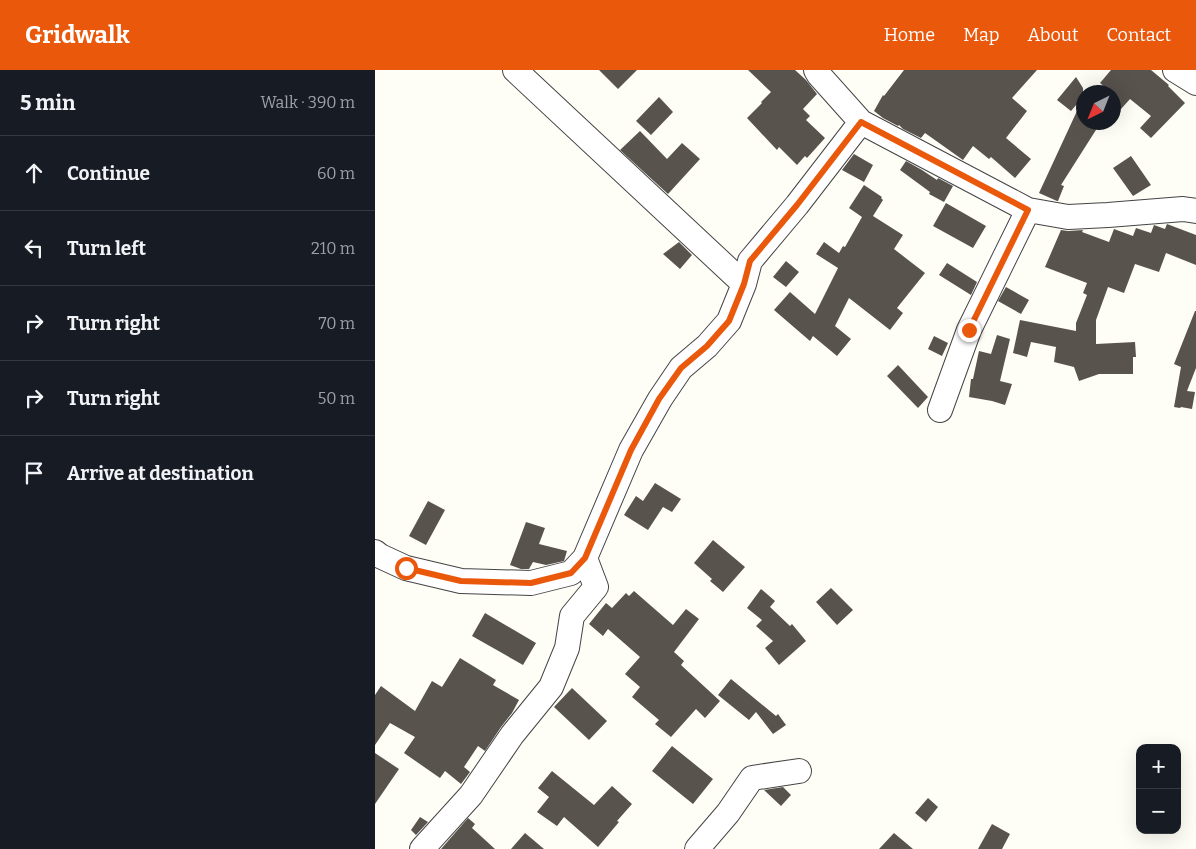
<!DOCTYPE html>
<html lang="en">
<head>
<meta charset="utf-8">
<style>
	:root { --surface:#171b24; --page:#242831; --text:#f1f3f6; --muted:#9ea1a6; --line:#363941; --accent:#ea580c }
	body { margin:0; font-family:Bitter,serif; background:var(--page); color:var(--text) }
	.controls { position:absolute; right:15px; bottom:15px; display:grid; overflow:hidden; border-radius:10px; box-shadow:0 5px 20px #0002 }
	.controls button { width:45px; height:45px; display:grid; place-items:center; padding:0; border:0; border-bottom:1px solid var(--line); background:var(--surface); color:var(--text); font:25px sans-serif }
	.compass { position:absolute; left:701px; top:15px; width:45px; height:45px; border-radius:50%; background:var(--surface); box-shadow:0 5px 20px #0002; rotate:223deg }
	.stop { position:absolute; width:15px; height:15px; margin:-11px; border:4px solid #ea580c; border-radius:50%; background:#fff }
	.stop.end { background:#ea580c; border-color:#fff; box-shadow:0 1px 5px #0008 }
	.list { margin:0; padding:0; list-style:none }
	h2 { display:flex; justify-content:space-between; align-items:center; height:65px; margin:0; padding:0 20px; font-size:21px }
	h2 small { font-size:16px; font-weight:400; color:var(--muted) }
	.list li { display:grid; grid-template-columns:32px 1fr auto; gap:15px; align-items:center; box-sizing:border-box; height:75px; padding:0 20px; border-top:1px solid var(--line) }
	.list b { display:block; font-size:19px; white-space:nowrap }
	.list em { font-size:16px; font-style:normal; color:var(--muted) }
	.icon { flex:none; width:28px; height:28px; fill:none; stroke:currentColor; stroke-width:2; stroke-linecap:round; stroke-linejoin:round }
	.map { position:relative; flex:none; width:821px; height:779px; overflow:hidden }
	header { display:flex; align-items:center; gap:30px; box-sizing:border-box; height:70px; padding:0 25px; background:var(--accent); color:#fff }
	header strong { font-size:24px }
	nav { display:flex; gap:28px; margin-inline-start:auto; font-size:18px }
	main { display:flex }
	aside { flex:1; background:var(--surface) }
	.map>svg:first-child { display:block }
	.building { fill:#59534e }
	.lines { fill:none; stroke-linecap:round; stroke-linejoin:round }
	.minor-casing { stroke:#444; stroke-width:26 }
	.minor { stroke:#fff; stroke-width:24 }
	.route { stroke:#ea580c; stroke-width:6 }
</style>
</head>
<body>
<header>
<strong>Gridwalk</strong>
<nav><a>Home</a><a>Map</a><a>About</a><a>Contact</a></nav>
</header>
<main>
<aside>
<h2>5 min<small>Walk · 390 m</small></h2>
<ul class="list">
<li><svg class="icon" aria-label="ahead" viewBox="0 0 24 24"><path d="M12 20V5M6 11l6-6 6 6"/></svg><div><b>Continue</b></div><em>60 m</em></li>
<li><svg class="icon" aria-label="left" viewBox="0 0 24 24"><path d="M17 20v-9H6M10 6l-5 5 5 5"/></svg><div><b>Turn left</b></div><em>210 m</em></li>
<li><svg class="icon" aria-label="right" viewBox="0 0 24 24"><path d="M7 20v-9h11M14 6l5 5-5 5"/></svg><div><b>Turn right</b></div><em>70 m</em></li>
<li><svg class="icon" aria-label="right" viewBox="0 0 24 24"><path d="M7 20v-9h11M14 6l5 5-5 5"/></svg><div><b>Turn right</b></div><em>50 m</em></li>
<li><svg class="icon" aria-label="arrive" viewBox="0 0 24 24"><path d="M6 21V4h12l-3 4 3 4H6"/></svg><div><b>Arrive at destination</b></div></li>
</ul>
</aside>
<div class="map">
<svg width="821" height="779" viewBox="0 0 821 779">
	<rect width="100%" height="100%" fill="#fefdf6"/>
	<path class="building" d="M224,0H262L243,19Z
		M373,0H420L431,10L442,24L428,39L435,46L431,50L450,68L432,88L430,86L422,95L404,77L402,80L372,48L387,33L386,32L396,22Z
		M529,0H662L637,28L652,41L631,68L656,89L640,108L616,87L614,89L598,76L588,90L550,63L546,68L528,59L524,55L523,56L508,48L499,41L508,25L509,26Z
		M736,0H776L794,15L793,16L810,33L776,68L765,58L776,46L755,29L746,39L738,32V22H736L725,13Z
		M701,7L708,18V27L696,41L682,30Z
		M284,27L298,42L276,65L261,51Z
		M708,28V52H726L686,115L689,116L683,131H682L664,123Z
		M265,61L292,89L307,73L325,89L293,124L245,80Z
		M479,84L498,95L489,112L467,100Z
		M756,86L776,115L758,126L738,98Z
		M531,91L547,100L562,110L563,108L578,116L569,132L554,124L555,122L525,100Z
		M489,115L507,127L506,128L508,130L498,146L528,165L519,179L550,203L522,238L528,243L515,260L474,228L460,256L476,269L462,286L438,266L435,271L399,240L415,222L440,244L463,198L441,184L449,172L464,183L468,176L470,177L487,147L474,138Z
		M571,133L611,156L598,178L558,156Z
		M792,154L821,165V195L791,183L784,202L760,194L749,223L733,217L721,250V274L760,272L761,287H758V304H724L704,311L699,297L679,292L681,277L656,272L652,287L638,283L645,250L701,261V253L712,225L708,223L712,213L670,197L686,160L693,161L708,160L707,162L734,172L739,159L758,166L761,158L776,163L779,155L790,159Z
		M304,172L317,185L305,199L288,184Z
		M411,191L424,202L411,217L398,207Z
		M572,193L602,212L596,225L564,205Z
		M631,217L654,230L646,244L623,231Z
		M820,241H821V298L812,321L820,322L817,339L806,337L805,338L799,337L806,297L799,294Z
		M622,265L635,269L625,311L637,314L630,335L617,331L594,327L596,309H598L604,281L616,284Z
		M559,266L573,273L567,286L553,279Z
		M523,295L553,327L543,338L512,306Z
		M280,413L306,429L297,442L288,437L273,460L249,445L261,426L268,431Z
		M53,431L70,440L51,475L34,466Z
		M151,452L170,458L164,474L192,481L189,491L171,495L158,492L154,499H146L135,495Z
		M338,470L370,497L348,522L335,511L337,509L319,493Z
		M456,518L478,540L462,555L441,532Z
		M386,519L400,531L395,537L415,556L417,554L431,571L404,595L390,578L398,571L381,556L387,550L372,538Z
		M259,521L298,555L311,539L324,549L299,582L309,591L306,595L345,631L330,648L321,639L296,667L280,654L284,650L257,627L265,617L250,604L265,587L233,559L228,566L214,554L231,533L237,538L251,523L254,526Z
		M110,543L161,573L148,595L97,566Z
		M85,588L121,610L118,615L144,630L137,643L126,657L110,681L103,676L89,697L95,702L86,714L70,701L65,708L29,683L40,667L15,653L0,675V625L6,616L40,641L57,611L67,617Z
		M356,609L401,646L403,644L411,655L398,664L381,642L374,650L343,625Z
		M197,618L232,651L214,670L179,637Z
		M297,676L338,709L318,734L277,701Z
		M0,683L24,699L0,734Z
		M177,701L219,735L237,716L257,734L242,751L244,752L223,777L189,747L182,756L162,742L174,727L163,718Z
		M408,717L416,725L406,736L389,720Z
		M553,728L563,737L551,752L540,743Z
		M45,747L53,752L41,765L36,760Z
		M93,748L100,754L97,758L120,779H66Z
		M617,754L635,764L627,779H603Z
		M150,763L169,779H136Z
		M519,763L538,779H504Z"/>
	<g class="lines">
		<defs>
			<path id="minor" d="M140,0L369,214
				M441,0L444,5L486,52L653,140L693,147L733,145L808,139L821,141
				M800,0L821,13
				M565,340L594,260L653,140
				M0,482L5,486L31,498L86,511L156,513L196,503L210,488L256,380L285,329L306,298L332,276L354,251L369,214L375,191L422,135L486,52
				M47,779L96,725L137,665L176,617L192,578L197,546L221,517L210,488
				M322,779L353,743L377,708L424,701"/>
		</defs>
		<use href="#minor" class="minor-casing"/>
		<use href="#minor" class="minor"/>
	</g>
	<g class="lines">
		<path class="route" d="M31,498L86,511L156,513L196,503L210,488L256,380L284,329L306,298L332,276L354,251L369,214L375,191L422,135L486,52L653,140L594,260"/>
	</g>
</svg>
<div class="controls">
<button>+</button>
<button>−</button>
</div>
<svg class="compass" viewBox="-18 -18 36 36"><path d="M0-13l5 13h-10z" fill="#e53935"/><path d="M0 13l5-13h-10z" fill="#9ea1a6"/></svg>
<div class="stop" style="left:31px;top:498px"></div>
<div class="stop end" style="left:594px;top:260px"></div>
</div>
</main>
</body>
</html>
